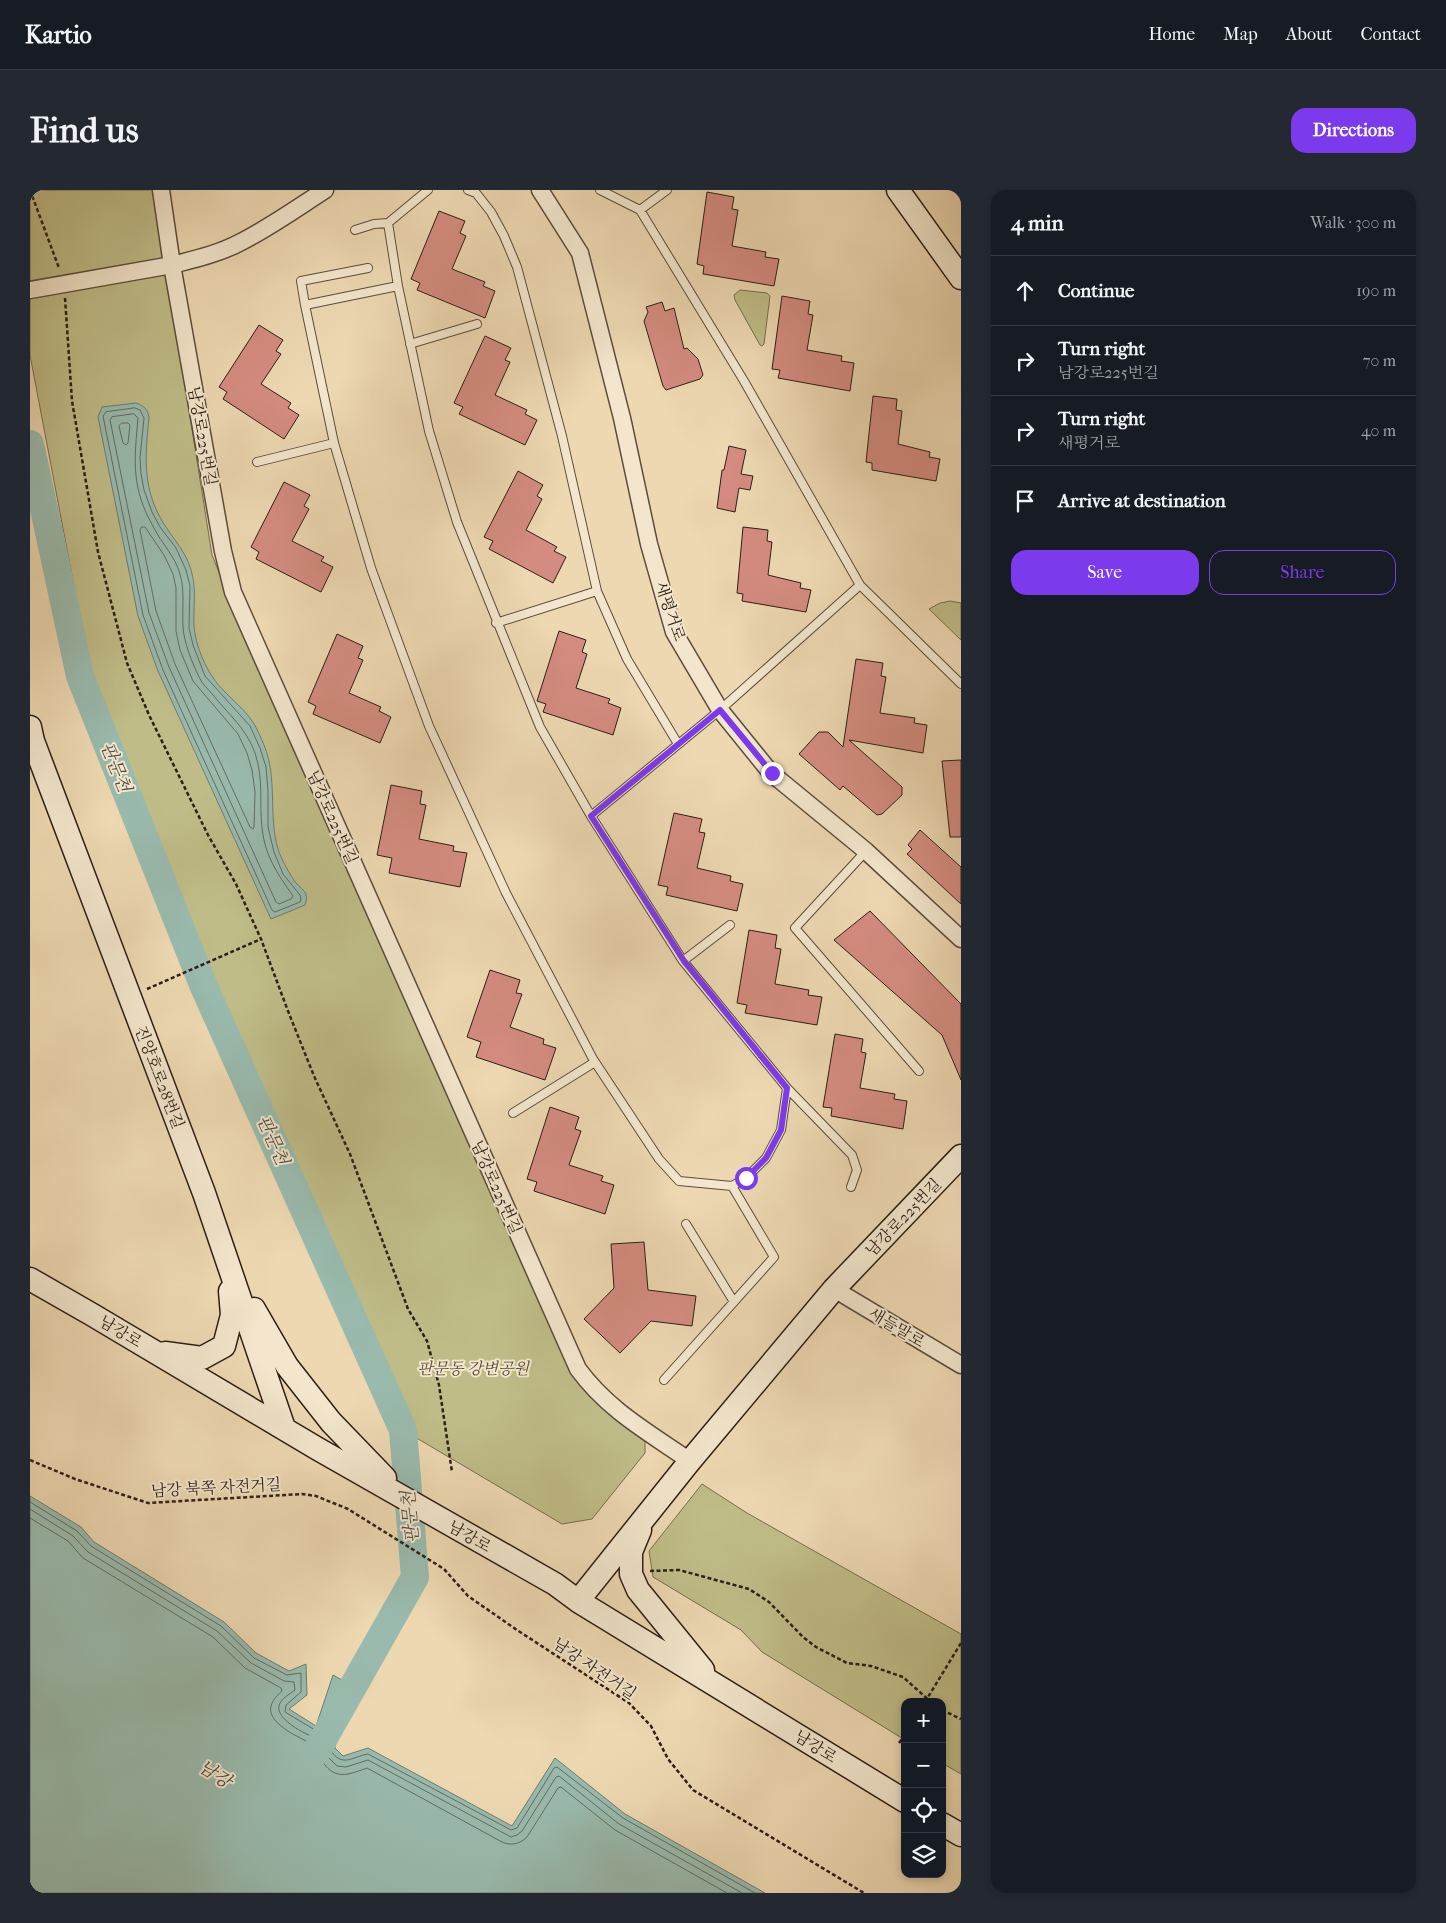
<!DOCTYPE html>
<html lang="en">
<head>
<meta charset="utf-8">
<style>
	:root { --surface:#171b24; --page:#242831; --text:#f1f3f6; --muted:#9ea1a6; --line:#363941; --accent:#7c3aed }
	body { margin:0; font-family:"IM FELL French Canon","Noto Serif KR",serif; background:var(--page); color:var(--text) }
	.controls { position:absolute; right:15px; bottom:15px; display:grid; overflow:hidden; border-radius:10px; box-shadow:0 2px 8px #0003 }
	.controls button { width:45px; height:45px; display:grid; place-items:center; padding:0; border:0; border-bottom:1px solid var(--line); background:var(--surface); color:var(--text); font:25px sans-serif }
	.stop { position:absolute; width:15px; height:15px; margin:-11px; border:4px solid #7c3aed; border-radius:50%; background:#fff }
	.stop.end { background:#7c3aed; border-color:#fff; box-shadow:0 1px 5px #0008 }
	.list { margin:0; padding:0; list-style:none }
	h2 { display:flex; justify-content:space-between; align-items:center; height:65px; margin:0; padding:0 20px; font-size:21px }
	h2 small { font-size:16px; font-weight:400; color:var(--muted) }
	.list li { display:grid; grid-template-columns:32px 1fr auto; gap:15px; align-items:center; box-sizing:border-box; height:70px; padding:0 20px; border-top:1px solid var(--line) }
	.list b { display:block; font-size:19px; white-space:nowrap }
	.list p { margin:0; font-size:16px; white-space:nowrap; color:var(--muted) }
	.list em { font-size:16px; font-style:normal; color:var(--muted) }
	.actions { display:flex; gap:10px; padding:15px 20px }
	.actions a { flex:1; padding:11px 0; border:1px solid var(--accent); border-radius:15px; text-align:center; font-size:18px; color:var(--accent) }
	.actions .main { background:var(--accent); color:#fff }
	.icon { flex:none; width:28px; height:28px; fill:none; stroke:currentColor; stroke-width:2; stroke-linecap:round; stroke-linejoin:round }
	.map { position:relative; flex:none; width:931px; height:1703px; overflow:hidden; border-radius:15px }
	header { display:flex; align-items:center; gap:30px; box-sizing:border-box; height:70px; padding:0 25px; background:var(--surface); border-bottom:1px solid var(--line) }
	header strong { font-size:24px }
	nav { display:flex; gap:28px; margin-inline-start:auto; font-size:18px }
	.intro { display:flex; align-items:center; justify-content:space-between; box-sizing:border-box; height:120px; padding:0 30px }
	h1 { margin:0; font-size:35px }
	.button { padding:12px 22px; border-radius:15px; background:var(--accent); color:#fff; font-size:18px; font-weight:700 }
	main { display:flex; gap:30px; padding:0 30px }
	aside { flex:1; background:var(--surface); border-radius:15px; box-shadow:0 2px 8px #0003 }
	.map>svg:first-child { display:block }
	.green { fill:#bfbc87; stroke:#766d4e }
	.water { fill:#99baad; stroke:#6d7c70 }
	.lines { fill:none; stroke-linecap:round; stroke-linejoin:round }
	.shore { stroke:#626c61; stroke-width:1 }
	.river { stroke:#99baad; stroke-width:28 }
	.building { fill:#d48c80; stroke:#2c1e15 }
	.lane-casing { stroke:#5c4c3c; stroke-width:10 }
	.street-casing { stroke:#5c4c3c; stroke-width:19 }
	.secondary-casing { stroke:#2c1e15; stroke-width:25 }
	.path { stroke:#2c1e15; stroke-width:2.5; stroke-dasharray:4 2.5; stroke-linecap:butt }
	.lane { stroke:#f3e6cc; stroke-width:8 }
	.street { stroke:#f3e6cc; stroke-width:16 }
	.secondary { stroke:#f3e6cc; stroke-width:22 }
	.route { stroke:#7c3aed; stroke-width:6 }
	.labels { text-anchor:middle; stroke-width:4; stroke-linejoin:round; paint-order:stroke }
	.street-label { font-size:16px; fill:#2c1e15; stroke:#f3e6cc }
	.park-label { font-size:16px; font-style:italic; fill:#584d37; stroke:#f3e6cc }
	.water-label { font-size:18px; font-style:italic; fill:#4d4d43; stroke:#f3e6cc }
</style>
</head>
<body>
<header>
<strong>Kartio</strong>
<nav><a>Home</a><a>Map</a><a>About</a><a>Contact</a></nav>
</header>
<div class="intro"><h1>Find us</h1><a class="button">Directions</a></div>
<main>
<div class="map">
<svg width="931" height="1703" viewBox="0 0 931 1703">
	<rect width="100%" height="100%" fill="#edd8b1"/>
	<filter id="stains"><feTurbulence type="fractalNoise" baseFrequency=".004" numOctaves="4"/><feColorMatrix values="0 0 0 0 .2 0 0 0 0 .09 0 0 0 0 .02 0 0 0 .5 -.17"/></filter>
	<radialGradient id="worn" r=".72"><stop offset=".6" stop-color="#630" stop-opacity="0"/><stop offset="1" stop-color="#630" stop-opacity=".3"/></radialGradient>
	<path class="green" d="M0,0H124L182,365L219,456L545,1186L559,1206L615,1250V1263L562,1329L532,1334L373,1240L71,538L0,165Z
		M710,100L737,103L740,106L734,154L732,156L730,155L705,110L704,105Z
		M920,411L931,413V450L899,419L910,413Z
		M672,1294L717,1323L931,1444V1584L912,1573V1512H875V1550L732,1462L711,1440L623,1387L619,1361Z"/>
	<path class="water" d="M106,213C114,216 118,219 119,228C115,267 112,299 134,334C144,350 156,362 161,380C167,399 163,417 164,436C165,451 172,470 180,483C191,503 213,515 224,534C228,541 231,548 234,555C248,589 238,625 248,659C252,671 259,683 266,693C269,696 274,700 276,704C277,708 276,712 275,715L241,729L128,481L108,426L68,227L72,217Z
		M0,1306L51,1337L64,1352L194,1432L226,1463L259,1481L276,1474L277,1505L259,1519L286,1536L303,1485L321,1495L304,1520L305,1558L313,1566L338,1558L482,1636L525,1568L595,1624L735,1703H0Z"/>
	<g class="lines">
		<path class="shore" d="M105,218L110,220L114,228L110,268L111,284L114,300L122,322L130,337L146,358L156,380L160,396L159,438L163,455L175,486L220,536L230,558L236,577L238,602V637L244,662L253,684L270,705L271,709L270,712L245,722L242,720L133,480L113,425L73,226L76,222Z
			M104,224L108,228C104,272 101,298 124,338C132,354 145,366 150,384C155,401 152,419 153,437C154,453 162,472 169,487C172,494 178,499 183,505C199,525 216,538 225,563C234,590 229,611 232,638C235,666 247,683 263,706L261,709L249,714L246,712L139,477L119,423L80,230L82,227Z
			M92,233H98L100,235L98,253L96,255L93,253L89,236Z
			M112,337H115L134,365L143,384L146,398V441L150,460L163,491L208,544L217,563L222,580L225,602L224,637L223,639L220,637L145,474L126,421L110,340Z
			M0,1312L47,1341L61,1356L191,1436L224,1468L257,1485L271,1483V1502L256,1515L255,1522L285,1540L290,1538L295,1526H298L300,1560C313,1578 321,1567 338,1564L481,1640L487,1638L524,1578L527,1577L593,1628L725,1703
			M0,1319L43,1346L58,1362L187,1441L221,1473L254,1491L264,1492L265,1500C260,1504 250,1509 249,1516C246,1528 271,1542 281,1546C285,1547 289,1546 293,1546L295,1564L307,1576L316,1577L338,1570L481,1647L487,1645L492,1641L526,1587L529,1586L589,1634L712,1703
			M0,1328L38,1351L53,1368L183,1447L215,1478L251,1498L252,1501C231,1519 242,1531 261,1543C269,1547 276,1552 285,1554C289,1569 299,1588 318,1584C324,1583 331,1580 337,1578L472,1652C481,1656 490,1654 497,1647L528,1598L531,1597L585,1640L697,1703"/>
		<path class="river" d="M0,254L50,486L174,797L373,1240L385,1387L286,1562"/>
	</g>
	<path class="building" d="M677,2L704,7L702,19L708,20L702,56L736,62L735,67L749,69L744,96L673,84L674,76L667,74Z
		M409,21L435,31L430,43L436,46L422,79L455,92L453,96L465,101L455,128L387,100L390,93L381,89Z
		M752,106L780,111L778,124L783,125L777,160L812,166L811,171L824,173L820,201L748,188L750,180L742,179Z
		M632,112L635,121L644,118L654,159L657,158L668,169L673,185L670,189L636,200L633,196L614,131L618,122L616,117Z
		M229,135L253,150L246,161L251,164L231,194L261,213L258,218L269,225L254,249L193,209L197,202L189,197Z
		M455,146L481,158L475,170L480,172L465,205L497,220L495,224L507,230L495,255L429,224L433,217L424,213Z
		M843,206L867,209L866,220L872,221L868,254L900,262L899,267L910,269L906,291L842,280V273L836,272Z
		M699,256L716,260L711,284L723,286L720,300L709,298L705,322L687,318L692,280H694Z
		M488,281L513,295L507,306L512,309L496,340L527,357L524,361L536,367L523,393L459,359L463,351L454,347Z
		M254,292L280,305L274,316L279,319L262,351L294,367L291,371L303,377L291,402L226,369L229,362L221,357Z
		M713,337L738,340L737,351L742,352L738,385L771,393L770,398L781,400L776,422L712,411L713,404L707,403Z
		M529,441L556,450L552,462L557,464L546,498L580,509L578,513L591,518L583,545L513,522L516,514L507,511Z
		M307,444L333,456L328,468L333,470L319,503L351,517L349,521L361,527L350,553L283,524L286,516L278,512Z
		M826,469L853,473L851,486L856,487L850,523L885,528L884,533L897,535L893,563L819,550L872,597V605L852,624L847,625L813,596L810,600L769,564L789,542H798L813,557Z
		M931,570V647H920L912,571Z
		M361,595L392,601L390,614L396,615L389,649L424,656L423,661L437,663L430,697L359,683L362,668L347,665Z
		M644,623L672,629L669,642L675,643L667,678L701,686L700,691L713,694L707,721L636,705L638,697L628,695Z
		M890,640L931,677V714L877,664L882,659L878,655Z
		M840,721L931,814V890L912,845L804,750Z
		M719,740L747,745L745,758L751,759L745,794L779,800L778,805L792,807L787,835L715,823L717,815L707,813Z
		M460,780L490,790L486,803L492,804L480,837L514,849L513,854L526,858L515,890L446,867L451,852L437,847Z
		M805,844L833,849L831,862L836,863L830,898L865,904L864,909L877,911L873,939L801,926L802,918L793,917Z
		M520,917L549,927L545,939L551,941L539,975L573,986L571,991L584,995L575,1024L504,1001L507,992L497,989Z
		M614,1052L618,1100L666,1106L662,1136L621,1131L590,1163L554,1129L584,1098L581,1054Z"/>
	<g class="lines">
		<defs>
			<path id="lane" d="M438,0L446,3L461,22L474,46L487,77L532,246L567,401L597,469L648,554
				M570,0L610,20L714,191L830,395
				M610,20L637,0
				M358,33L398,0
				M325,40L344,34L358,33L368,96
				M368,96L399,241L427,332L510,537L561,626L653,771L757,898L751,940L736,968L716,988L702,996L649,991L629,969L563,869L476,703L399,536L341,378L304,253L275,115Z
				M275,115L271,91L338,78
				M380,154L447,134
				M227,272L304,253
				M466,433L567,401
				M561,626L690,520L830,395L931,494
				M836,661L765,738L889,881
				M653,771L700,735
				M757,898L822,965L827,980L821,997
				M483,923L565,872
				M656,1034L704,1112
				M634,1190L744,1067L702,996"/>
			<path id="street" d="M295,0C267,18 239,38 209,53C188,64 165,69 142,75L193,361L203,402L548,1179C578,1220 618,1242 660,1271
				M510,0L550,63L592,228L619,354L644,442L690,520L741,583L836,661L931,749
				M0,100L142,75L131,0
				M804,1099L931,1175"/>
			<path id="secondary" d="M868,0L931,88
				M0,537L3,551L174,1003L254,1238
				M0,1089L61,1124L288,1259L525,1394L548,1411L875,1611
				M224,1119L257,1176L301,1232L355,1288
				M135,1163L172,1168L194,1156L202,1125L200,1101
				M610,1340L601,1362V1384L608,1400L673,1480
				M548,1411L660,1271L804,1099L931,966
				M912,1634L931,1645"/>
		</defs>
		<use href="#lane" class="lane-casing"/>
		<use href="#street" class="street-casing"/>
		<use href="#secondary" class="secondary-casing"/>
		<path class="path" d="M0,0L29,78
			M35,108L42,211L68,362L97,473L119,525L178,645L206,694L231,749L258,821L284,886L320,964L378,1119L397,1151L409,1195L422,1282
			M117,799L231,749
			M0,1270L45,1289L118,1313L272,1304L286,1306L318,1319L414,1379L438,1406L487,1440L599,1513L621,1536L638,1569L663,1600L834,1703
			M620,1381L649,1380L719,1399L739,1412L773,1447L786,1457L817,1473L841,1476L873,1487L901,1512
			M895,1512L931,1453
			M912,1520L931,1529
			M869,1553L875,1545"/>
		<use href="#lane" class="lane"/>
		<use href="#street" class="street"/>
		<use href="#secondary" class="secondary"/>
	</g>
	<g class="lines">
		<path class="route" d="M716,988L736,968L751,940L757,898L654,771L561,626L690,520L742,583"/>
	</g>
	<g class="labels">
		<g class="street-label">
			<text transform="translate(173 246) rotate(80)" y="6">남강로225번길</text>
			<text transform="translate(641 421) rotate(71)" y="6">새평거로</text>
			<text transform="translate(303 627) rotate(66)" y="6">남강로225번길</text>
			<text transform="translate(130 887) rotate(69)" y="6">진양호로28번길</text>
			<text transform="translate(467 997) rotate(66)" y="6">남강로225번길</text>
			<text transform="translate(873 1027) rotate(-46)" y="6">남강로225번길</text>
			<text transform="translate(867 1137) rotate(31)" y="6">새들말로</text>
			<text transform="translate(91 1141) rotate(31)" y="6">남강로</text>
			<text transform="translate(186 1297) rotate(-3)" y="6">남강 북쪽 자전거길</text>
			<text transform="translate(440 1346) rotate(30)" y="6">남강로</text>
			<text transform="translate(565 1478) rotate(34)" y="6">남강 자전거길</text>
			<text transform="translate(786 1556) rotate(32)" y="6">남강로</text>
		</g>
		<g class="park-label">
			<text x="443" y="1184">판문동 강변공원</text>
		</g>
		<g class="water-label">
			<text transform="translate(86 577) rotate(68)" y="6">판문천</text>
			<text transform="translate(243 950) rotate(66)" y="6">판문천</text>
			<text transform="translate(380 1327) rotate(-95)" y="6">판문천</text>
			<text transform="translate(185 1584) rotate(33)" y="6">남강</text>
		</g>
	</g>
	<rect width="100%" height="100%" filter="url(#stains)"/>
	<rect width="100%" height="100%" fill="url(#worn)"/>
</svg>
<div class="controls">
<button>+</button>
<button>−</button>
<button><svg class="icon" aria-label="locate" viewBox="0 0 24 24"><circle cx="12" cy="12" r="6"/><path d="M12 2v4M12 18v4M2 12h4M18 12h4"/></svg></button>
<button><svg class="icon" aria-label="layers" viewBox="0 0 24 24"><path d="M12 4l9 5-9 5-9-5zM3 14l9 5 9-5"/></svg></button>
</div>
<div class="stop" style="left:716px;top:988px"></div>
<div class="stop end" style="left:742px;top:583px"></div>
</div>
<aside>
<h2>4 min<small>Walk · 300 m</small></h2>
<ul class="list">
<li><svg class="icon" aria-label="ahead" viewBox="0 0 24 24"><path d="M12 20V5M6 11l6-6 6 6"/></svg><div><b>Continue</b></div><em>190 m</em></li>
<li><svg class="icon" aria-label="right" viewBox="0 0 24 24"><path d="M7 20v-9h11M14 6l5 5-5 5"/></svg><div><b>Turn right</b><p>남강로225번길</p></div><em>70 m</em></li>
<li><svg class="icon" aria-label="right" viewBox="0 0 24 24"><path d="M7 20v-9h11M14 6l5 5-5 5"/></svg><div><b>Turn right</b><p>새평거로</p></div><em>40 m</em></li>
<li><svg class="icon" aria-label="arrive" viewBox="0 0 24 24"><path d="M6 21V4h12l-3 4 3 4H6"/></svg><div><b>Arrive at destination</b></div></li>
</ul>
<div class="actions"><a class="main">Save</a><a>Share</a></div>
</aside>
</main>
</body>
</html>
